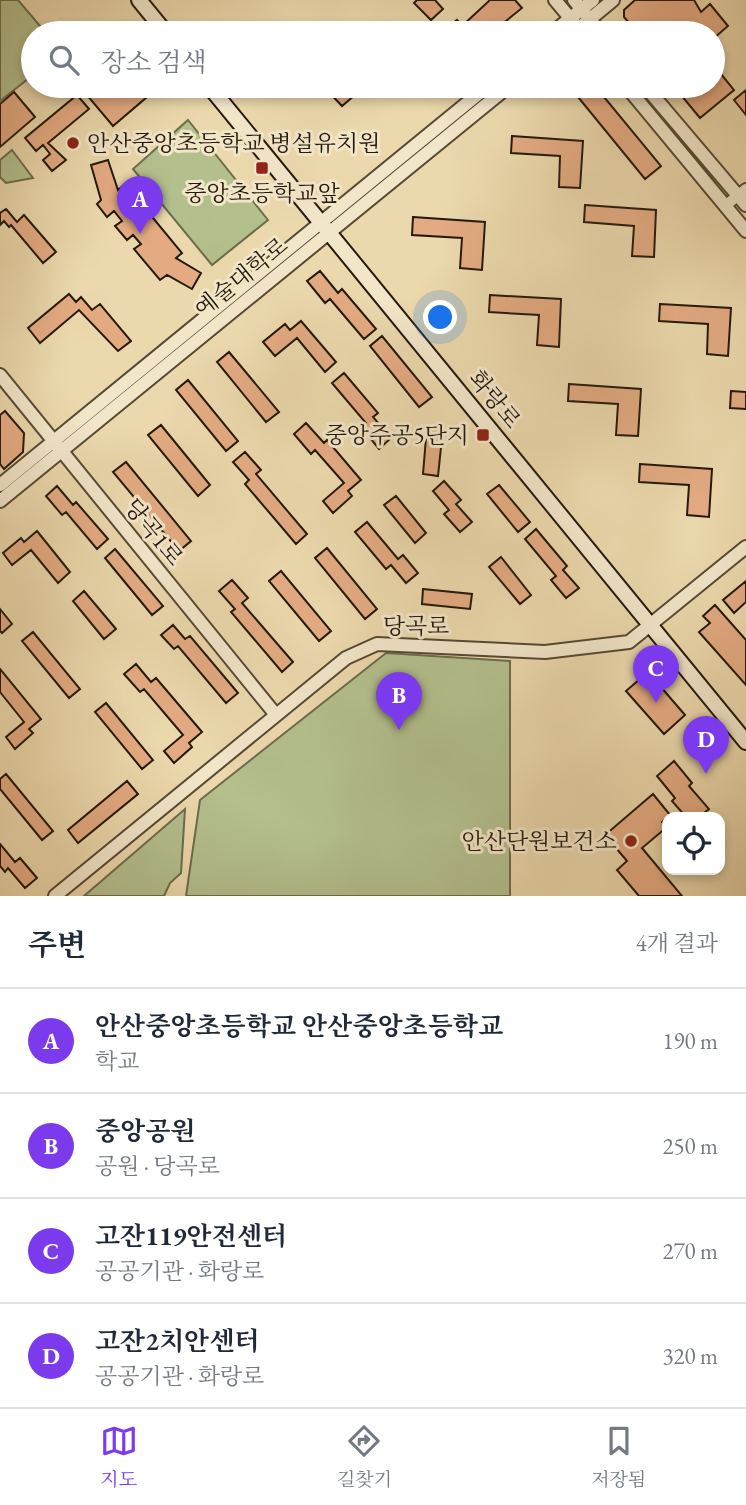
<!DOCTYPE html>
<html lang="ko">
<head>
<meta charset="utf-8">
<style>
	:root { --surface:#fff; --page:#f2f2f3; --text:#1f2937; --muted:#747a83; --line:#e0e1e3; --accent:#7c3aed }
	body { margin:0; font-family:"EB Garamond","Noto Serif KR",serif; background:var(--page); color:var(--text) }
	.controls { position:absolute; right:21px; bottom:21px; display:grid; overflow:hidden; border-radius:14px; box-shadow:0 4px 10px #0003 }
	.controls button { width:63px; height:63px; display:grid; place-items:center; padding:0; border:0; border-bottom:2px solid var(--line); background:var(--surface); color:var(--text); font:35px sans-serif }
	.you { position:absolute; left:441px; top:318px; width:24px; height:24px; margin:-18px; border:5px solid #fff; border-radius:50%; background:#1a73e8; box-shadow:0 0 0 10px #1a73e833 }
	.badge { display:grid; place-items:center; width:46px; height:46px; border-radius:50%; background:var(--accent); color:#fff; font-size:23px; font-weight:700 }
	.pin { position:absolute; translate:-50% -58px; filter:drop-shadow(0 2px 4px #0008) }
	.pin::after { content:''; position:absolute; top:37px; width:24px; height:21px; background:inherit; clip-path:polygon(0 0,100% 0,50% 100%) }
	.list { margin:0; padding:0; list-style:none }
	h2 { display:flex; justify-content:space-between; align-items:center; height:91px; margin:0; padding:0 28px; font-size:30px }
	h2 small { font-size:23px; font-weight:400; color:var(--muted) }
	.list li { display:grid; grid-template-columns:46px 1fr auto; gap:21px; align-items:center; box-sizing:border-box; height:105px; padding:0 28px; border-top:2px solid var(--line) }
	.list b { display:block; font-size:26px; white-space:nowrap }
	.list p { margin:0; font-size:23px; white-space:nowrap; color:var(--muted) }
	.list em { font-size:23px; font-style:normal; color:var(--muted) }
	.icon { flex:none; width:38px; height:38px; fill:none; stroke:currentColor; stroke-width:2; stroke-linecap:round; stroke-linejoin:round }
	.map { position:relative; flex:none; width:746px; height:896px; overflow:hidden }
	.search { position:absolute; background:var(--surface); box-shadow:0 4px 10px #0003; left:21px; right:21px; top:21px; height:77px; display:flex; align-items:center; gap:18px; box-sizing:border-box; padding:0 24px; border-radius:38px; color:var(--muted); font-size:26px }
	.sheet { height:511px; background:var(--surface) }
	nav { display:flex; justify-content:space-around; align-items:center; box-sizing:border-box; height:98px; border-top:2px solid var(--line); background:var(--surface); font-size:19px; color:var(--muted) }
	nav a { display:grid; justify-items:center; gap:4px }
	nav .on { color:var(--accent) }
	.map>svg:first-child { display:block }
	.green { fill:#b3bf8d; stroke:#6c6c4c; stroke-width:2 }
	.building { fill:#e4ab82; stroke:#24190b; stroke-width:2 }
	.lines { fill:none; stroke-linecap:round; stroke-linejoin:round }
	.minor-casing { stroke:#564933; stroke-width:14 }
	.tertiary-casing { stroke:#564933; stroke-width:16 }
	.secondary-casing { stroke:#24190b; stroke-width:18 }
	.minor { stroke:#f2e6c9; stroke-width:10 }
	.tertiary { stroke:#f2e6c9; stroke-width:12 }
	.secondary { stroke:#f2e6c9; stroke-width:14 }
	.poi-dot { fill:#8f2418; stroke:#f2e6c9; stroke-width:2.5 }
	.labels { text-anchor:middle; stroke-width:6; stroke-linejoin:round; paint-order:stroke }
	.poi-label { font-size:23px; fill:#24190b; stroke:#f2e6c9; text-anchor:end }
	.street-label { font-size:23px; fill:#24190b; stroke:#f2e6c9 }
</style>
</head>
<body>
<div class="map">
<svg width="746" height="896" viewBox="0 0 746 896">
	<rect width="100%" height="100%" fill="#ebd8ac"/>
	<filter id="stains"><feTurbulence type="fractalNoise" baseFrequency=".00286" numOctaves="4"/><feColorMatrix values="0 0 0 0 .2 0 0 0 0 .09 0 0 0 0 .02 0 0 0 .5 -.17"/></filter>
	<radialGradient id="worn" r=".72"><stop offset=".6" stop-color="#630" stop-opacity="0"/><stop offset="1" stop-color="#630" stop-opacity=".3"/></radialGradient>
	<path class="green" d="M0,0H18L46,33H33V75L0,101Z
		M188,120L268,220L212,265L133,169Z
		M12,150L33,178L6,183L0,177V160Z
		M386,653L510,661V896H186L200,800Z
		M185,809L181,873L170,883L164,896H84Z"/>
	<path class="building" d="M417,0H435L443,9L431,20L414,3Z
		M490,0H515L522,8L491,33L443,31L457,20L462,26Z
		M635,0H694L701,12L710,4L728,26L713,39V33H637L624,17V10Z
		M713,64L734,90L700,118L676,89L680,86H713Z
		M96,86H150L154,91L113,126L86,94Z
		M329,86H346L355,95L342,106L326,89Z
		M569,86H595L661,166L645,179Z
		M746,90V115L734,100Z
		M14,92L35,117L0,147V104Z
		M77,95L89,109L48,143L66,160L52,171L43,160L50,154L43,145L36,151L25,138Z
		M512,136L583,141L580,188L559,187L560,156L511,153Z
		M108,160L118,190L125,184L182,253L176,258L201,273L192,289L167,275L160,280L134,249L141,244L133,235L127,240L115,226L122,221L114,211L107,217L97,204L101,200L91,165Z
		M585,205L656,210L654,257L632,256L634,226L584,222Z
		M6,209L17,222L24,215L56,252L43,263L11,225L9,227L4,221L0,225V213Z
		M413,217L485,222L482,270L460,268L462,238L412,235Z
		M320,271L338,293L342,289L376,329L364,339L330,299L325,303L307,281Z
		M69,294L76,302L81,297L92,310L100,304L131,341L118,351L79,310L40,343L28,328Z
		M490,295L561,299L559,347L537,345L539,315L489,312Z
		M660,304L731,308L728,356L707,354L708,324L659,321Z
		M301,321L336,362L325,372L297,338L275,356L263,342L285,324L290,330Z
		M382,336L432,397L419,407L370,346Z
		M229,352L279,412L266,422L217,362Z
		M344,373L378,413L373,417L391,438L379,449L361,427L366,423L332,383Z
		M188,380L238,441L226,451L176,390Z
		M569,384L641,389L638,436L616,435L618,404L568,401Z
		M731,391L746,392V409L730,408Z
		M5,411L24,433L23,452L4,469L0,464V415Z
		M306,423L324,443L327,440L361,480L348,491L352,496L333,513L323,501L344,483L315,450L311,454L294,434Z
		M161,425L210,485L198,496L148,435Z
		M427,426L443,428L438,476L423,474Z
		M245,452L261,470L256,474L307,534L296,544L245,484L249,480L233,462Z
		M126,462L191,541L179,551L113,472Z
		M640,464L712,469L709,517L687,515L689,485L639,482Z
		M444,481L461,500L456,504L472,522L460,532L444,514L449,510L433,491Z
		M499,485L530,522L518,532L487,494Z
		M57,486L73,505L76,502L108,539L97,549L66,512L62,515L46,496Z
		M396,496L426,533L415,543L384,505Z
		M367,522L398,559L403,555L418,573L406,583L391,565L386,569L355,532Z
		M536,529L567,566L563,570L579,588L566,598L551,580L556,576L525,539Z
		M37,531L70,572L58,583L31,550L12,565L3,553L21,538L24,542Z
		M327,548L377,609L365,619L315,558Z
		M115,549L163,606L152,615L105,558Z
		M501,557L531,595L520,604L489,567Z
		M281,571L331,631L319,641L269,581Z
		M232,580L248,598L242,603L293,662L282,672L231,612L235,609L219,591Z
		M746,581V602L734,613L723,600Z
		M423,589L472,594L470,609L422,604Z
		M84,591L116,629L104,639L73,601Z
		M715,605L746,640V685L699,632L710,623L703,616Z
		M0,609L12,624L2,633L0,631Z
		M173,625L185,639L190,636L238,693L226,703L178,646L174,649L161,635Z
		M33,632L80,689L69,698L22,641Z
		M136,664L151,682L156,678L202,732L189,743L192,747L174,763L164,751L183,735L144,689L140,692L124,674Z
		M0,669L41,719L29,729L33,733L15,749L6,737L24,722L0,692Z
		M648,672L685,715L664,734L626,691Z
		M106,703L153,760L142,769L95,712Z
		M674,761L692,783L689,786L709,809L699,817H686L672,801L675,798L657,776Z
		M6,774L53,831L42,840L0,789V779Z
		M127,781L138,794L78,843L68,830Z
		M653,794L670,815L662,822L667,827L642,848L682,896H639L617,870L627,861L605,835Z
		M0,844L15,862L20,858L37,878L25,888L8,868L5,872L0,866Z"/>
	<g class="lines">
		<defs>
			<path id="minor" d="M725,206L746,189"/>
			<path id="tertiary" d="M555,0L575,24
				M574,0L601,33
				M552,33L593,0
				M573,33L613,0
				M626,86L746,231
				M645,86L746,205
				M0,375L276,715
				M0,485L488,86
				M0,501L509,86
				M55,896L346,658L377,644L545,652L629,642L746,547"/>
			<path id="secondary" d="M139,0L166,33
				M209,86L746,742"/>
		</defs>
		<use href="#minor" class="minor-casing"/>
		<use href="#tertiary" class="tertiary-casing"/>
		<use href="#secondary" class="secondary-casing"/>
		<use href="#minor" class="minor"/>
		<use href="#tertiary" class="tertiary"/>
		<use href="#secondary" class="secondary"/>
	</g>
	<g class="poi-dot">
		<circle cx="73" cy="143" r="7"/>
		<rect x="255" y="161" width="14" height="14" rx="3.5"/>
		<rect x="476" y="428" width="14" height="14" rx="3.5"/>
		<circle cx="631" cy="841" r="7"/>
	</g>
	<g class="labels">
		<g class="poi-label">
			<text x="87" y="151" text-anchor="start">안산중앙초등학교 병설유치원</text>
			<text x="262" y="201" text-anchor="middle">중앙초등학교앞</text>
			<text x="469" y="443">중앙주공5단지</text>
			<text x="617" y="849">안산단원보건소</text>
		</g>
		<g class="street-label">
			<text transform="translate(241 277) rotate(-39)" y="8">예술대학로</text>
			<text transform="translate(495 399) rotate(51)" y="8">화랑로</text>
			<text transform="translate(154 532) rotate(51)" y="8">당곡1로</text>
			<text x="416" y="634">당곡로</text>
		</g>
	</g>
	<rect width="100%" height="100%" filter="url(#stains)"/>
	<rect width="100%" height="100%" fill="url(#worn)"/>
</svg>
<div class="controls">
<button><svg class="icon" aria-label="locate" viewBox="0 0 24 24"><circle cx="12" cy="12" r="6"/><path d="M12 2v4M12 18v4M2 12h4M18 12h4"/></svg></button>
</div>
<div class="you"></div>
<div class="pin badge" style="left:140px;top:234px">A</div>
<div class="pin badge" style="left:399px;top:730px">B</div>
<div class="pin badge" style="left:656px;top:703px">C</div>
<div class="pin badge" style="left:706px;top:774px">D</div>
<div class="search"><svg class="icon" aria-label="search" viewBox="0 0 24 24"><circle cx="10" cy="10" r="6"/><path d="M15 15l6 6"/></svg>장소 검색</div>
</div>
<section class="sheet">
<h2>주변<small>4개 결과</small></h2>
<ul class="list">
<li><span class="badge">A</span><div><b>안산중앙초등학교 안산중앙초등학교</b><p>학교</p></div><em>190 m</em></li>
<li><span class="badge">B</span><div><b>중앙공원</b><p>공원 · 당곡로</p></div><em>250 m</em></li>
<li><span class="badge">C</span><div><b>고잔119안전센터</b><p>공공기관 · 화랑로</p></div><em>270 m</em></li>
<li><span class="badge">D</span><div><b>고잔2치안센터</b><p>공공기관 · 화랑로</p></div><em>320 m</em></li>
</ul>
</section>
<nav>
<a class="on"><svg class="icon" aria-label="map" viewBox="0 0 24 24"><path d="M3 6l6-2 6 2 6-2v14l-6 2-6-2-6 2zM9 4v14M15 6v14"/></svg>지도</a>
<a><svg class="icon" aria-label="directions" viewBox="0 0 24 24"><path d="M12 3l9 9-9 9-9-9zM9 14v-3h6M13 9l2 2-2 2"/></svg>길찾기</a>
<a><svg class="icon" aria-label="saved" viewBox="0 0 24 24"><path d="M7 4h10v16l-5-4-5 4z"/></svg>저장됨</a>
</nav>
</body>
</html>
